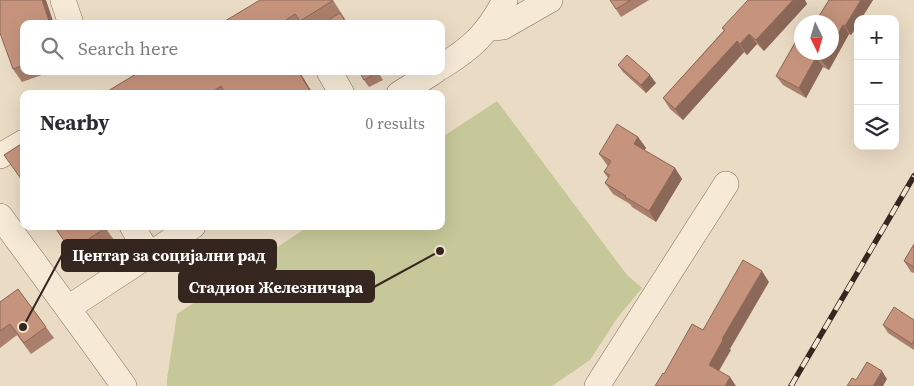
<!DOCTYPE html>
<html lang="en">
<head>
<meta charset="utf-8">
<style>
	:root { --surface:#fff; --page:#f2f2f3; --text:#2b2b33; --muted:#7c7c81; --line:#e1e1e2 }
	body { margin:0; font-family:"Source Serif 4",serif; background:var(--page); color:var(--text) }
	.controls { position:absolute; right:15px; top:15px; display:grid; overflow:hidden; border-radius:10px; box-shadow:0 5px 20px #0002 }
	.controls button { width:45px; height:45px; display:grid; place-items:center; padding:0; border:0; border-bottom:1px solid var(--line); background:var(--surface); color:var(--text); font:25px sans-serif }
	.compass { position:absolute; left:794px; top:15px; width:45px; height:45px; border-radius:50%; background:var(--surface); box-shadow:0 5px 20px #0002; rotate:175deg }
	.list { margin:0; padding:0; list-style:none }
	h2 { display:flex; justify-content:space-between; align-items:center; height:65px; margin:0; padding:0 20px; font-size:21px }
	h2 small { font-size:16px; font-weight:400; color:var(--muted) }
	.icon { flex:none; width:28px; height:28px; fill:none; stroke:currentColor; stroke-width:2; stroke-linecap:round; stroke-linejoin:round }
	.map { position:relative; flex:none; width:914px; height:386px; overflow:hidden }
	.search { position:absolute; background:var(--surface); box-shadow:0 5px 20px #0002; left:20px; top:20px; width:425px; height:55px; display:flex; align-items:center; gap:12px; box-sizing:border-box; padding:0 18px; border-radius:10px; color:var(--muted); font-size:19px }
	.panel { position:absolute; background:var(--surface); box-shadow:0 5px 20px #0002; left:20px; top:90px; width:425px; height:140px; border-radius:10px }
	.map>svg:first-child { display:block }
	.green { fill:#c6c899 }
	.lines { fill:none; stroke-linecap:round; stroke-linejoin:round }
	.minor-casing { stroke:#846d5c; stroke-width:26 }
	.minor { stroke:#f6ead7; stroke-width:25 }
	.rail-casing { stroke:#35271f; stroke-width:5.5 }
	.rail { stroke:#f2e6d3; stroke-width:4; stroke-dasharray:11; stroke-linecap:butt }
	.wall { fill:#aa7f6c }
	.shaded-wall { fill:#8b6858 }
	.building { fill:#c6947d; stroke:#8b6858 }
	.leader { fill:none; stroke:#35271f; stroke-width:2 }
	.callout-dot { fill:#35271f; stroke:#f2e6d3; stroke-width:2 }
	.callout { fill:#35271f; stroke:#35271f; stroke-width:2 }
	.callout-label { font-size:16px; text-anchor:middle; font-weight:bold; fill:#fff }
</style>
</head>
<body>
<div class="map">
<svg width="914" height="386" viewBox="0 0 914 386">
	<rect width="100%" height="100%" fill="#eadbc4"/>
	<path class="green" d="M497,101L627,275L642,288L618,317L590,360L552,386H167V379L177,314L309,226H441V138Z"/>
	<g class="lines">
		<defs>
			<path id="minor" d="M63,0L71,24
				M490,25L496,28L503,27L550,0
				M441,67C472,48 488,33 505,0
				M329,71L342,94
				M399,94L435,71
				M0,156L24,142
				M0,216L88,336L124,386
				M132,226L149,255
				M68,308L193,226
				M597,386L726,184"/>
		</defs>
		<use href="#minor" class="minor-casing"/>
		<use href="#minor" class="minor"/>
		<defs>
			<path id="rail" d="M791,386L914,176"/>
		</defs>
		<use href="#rail" class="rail-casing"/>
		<use href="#rail" class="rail"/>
	</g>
	<path class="wall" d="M260,0H333L348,24H333L331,19L324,24H220Z
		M610,0H649L621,17Z
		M804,0L807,4L764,51L757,44L747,55L744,52L683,120L670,109L663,98L724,30L722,28Z
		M829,0H873L851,35L849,34L829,70L823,67L806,98L783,85L776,76L806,22L816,21Z
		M24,24V71H53L22,82L13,69Z
		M618,65L656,83L646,93L623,72Z
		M141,71H299L313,94H103Z
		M377,71L383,80L369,87L364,80Z
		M638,137L646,148L644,150L675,168L682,179L656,222L632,207L630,204L613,194L605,183L608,178L604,172L608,166L607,165L599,154Z
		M54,226H104L114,240L80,263Z
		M914,244V273L911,272L904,261Z
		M18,289L54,338L31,354L17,335L0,348V302Z
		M914,320V350L888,333L883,325Z"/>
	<path class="shaded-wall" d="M42,0H46L54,24H50Z
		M793,0H805L807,4L764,51L756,40Z
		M861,0H873L861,19H858V25L851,35L845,26Z
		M843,25L849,34L829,70L822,61L827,52H832V45Z
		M749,34L757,44L747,55L740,44Z
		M737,41L744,52L683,120L675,109Z
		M816,57L823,67L806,98L799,88Z
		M298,71H299L313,94H312Z
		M650,75L656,83L646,93L641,85Z
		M638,137L646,148L642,154L634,144Z
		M675,168L682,179L656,222L649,211Z
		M762,271L769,282L730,349L731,350L716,376L709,365L722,339Z
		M882,371L887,379L883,386H873Z
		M730,377L736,386H725Z"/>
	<path class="building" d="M0,0H42L50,24H24V65L13,69L0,33Z
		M260,0H332V1L300,21L295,14L280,24H220Z
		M610,0H631L616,9Z
		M748,0H793L756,40L749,34L740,44L737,41L675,109L663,98L725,30L722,28Z
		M829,0H861L845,26L843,25L832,45V22H806L809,17L816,21Z
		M340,13L347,24H333L330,19Z
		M802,31V52H827L822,61L816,57L799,88L776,76Z
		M627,55L650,75L641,85L618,65Z
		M141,71H298L312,94H226L221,86L209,94H163V93L161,94H103Z
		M359,71H377L378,72L364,80Z
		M617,124L638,137L634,144L675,168L649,211L625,197L626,196L605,183L610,175L604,172L611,161L599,154Z
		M24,142V183L4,155Z
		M54,226H104L105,228L71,251Z
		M914,244V267L904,261Z
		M743,260L762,271L722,339L723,340L709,365L730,377L725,386H655L663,373L664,374L692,324L703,330Z
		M18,289L46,327L24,343L10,324L0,331V302Z
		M894,307L914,320V340L912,344L883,325Z
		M867,362L882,371L873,386H847L852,378L856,380Z"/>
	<path class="leader" d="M23 327L62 255M440 251L374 287"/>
	<g class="callout-dot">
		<circle cx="23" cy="327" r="5"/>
		<circle cx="440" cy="251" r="5"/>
	</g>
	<g class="callout">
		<rect x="62" y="240" width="214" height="31" rx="5"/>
		<rect x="179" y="271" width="195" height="31" rx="5"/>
	</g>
	<g class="callout-label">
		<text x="169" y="261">Центар за социјални рад</text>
		<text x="276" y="293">Стадион Железничара</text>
	</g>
</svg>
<div class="controls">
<button>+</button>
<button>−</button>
<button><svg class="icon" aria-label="layers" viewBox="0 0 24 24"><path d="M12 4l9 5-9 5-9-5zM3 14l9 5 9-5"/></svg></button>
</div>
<svg class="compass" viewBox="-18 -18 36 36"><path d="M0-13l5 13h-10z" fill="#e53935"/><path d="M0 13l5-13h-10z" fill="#7c7c81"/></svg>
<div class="search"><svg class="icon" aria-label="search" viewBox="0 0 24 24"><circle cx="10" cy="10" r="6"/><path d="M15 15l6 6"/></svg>Search here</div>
<section class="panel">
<h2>Nearby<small>0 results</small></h2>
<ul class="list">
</ul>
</section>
</div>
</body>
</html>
